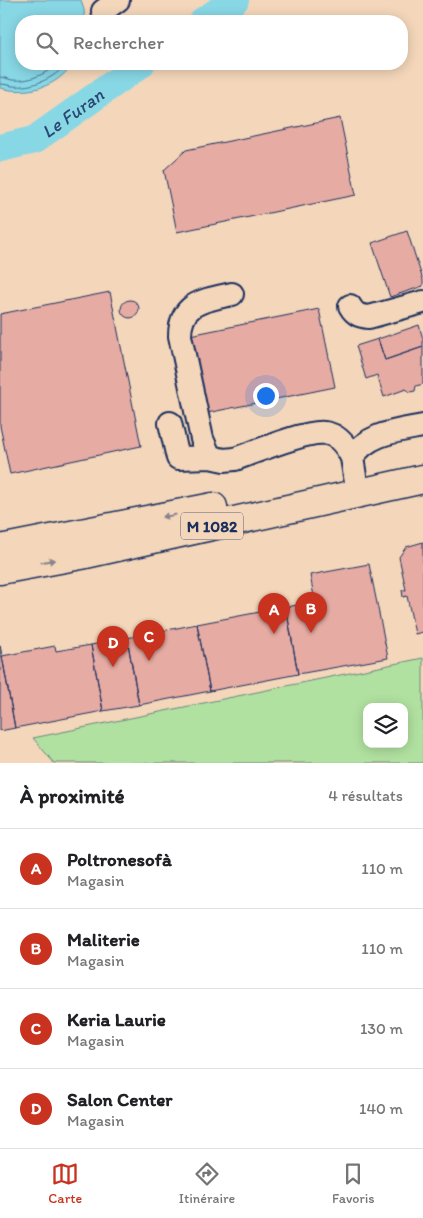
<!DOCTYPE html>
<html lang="fr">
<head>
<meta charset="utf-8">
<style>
	:root { --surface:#fff; --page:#f6f6f6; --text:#202124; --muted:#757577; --line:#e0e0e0; --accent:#c8321e }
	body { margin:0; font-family:Itim,sans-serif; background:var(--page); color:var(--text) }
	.controls { position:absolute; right:15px; bottom:15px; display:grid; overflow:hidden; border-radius:10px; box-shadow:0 2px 12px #0003 }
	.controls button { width:45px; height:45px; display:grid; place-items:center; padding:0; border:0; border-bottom:1px solid var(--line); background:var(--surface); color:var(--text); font:25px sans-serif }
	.you { position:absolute; left:265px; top:395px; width:18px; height:18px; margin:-12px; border:4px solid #fff; border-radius:50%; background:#1a73e8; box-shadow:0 0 0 8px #1a73e833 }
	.badge { display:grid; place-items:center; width:32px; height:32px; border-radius:50%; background:var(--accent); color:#fff; font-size:16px; font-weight:700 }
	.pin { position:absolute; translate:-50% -41px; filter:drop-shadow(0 1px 2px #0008) }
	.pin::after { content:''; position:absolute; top:26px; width:18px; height:15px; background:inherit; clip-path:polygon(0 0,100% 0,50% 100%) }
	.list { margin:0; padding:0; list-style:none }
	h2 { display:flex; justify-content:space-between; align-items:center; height:65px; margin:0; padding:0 20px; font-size:21px }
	h2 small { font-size:16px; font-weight:400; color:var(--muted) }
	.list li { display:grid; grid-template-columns:32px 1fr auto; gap:15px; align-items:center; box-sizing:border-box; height:80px; padding:0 20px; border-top:1px solid var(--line) }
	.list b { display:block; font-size:19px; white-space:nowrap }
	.list p { margin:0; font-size:16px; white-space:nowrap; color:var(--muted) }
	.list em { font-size:16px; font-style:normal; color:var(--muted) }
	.icon { flex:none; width:28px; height:28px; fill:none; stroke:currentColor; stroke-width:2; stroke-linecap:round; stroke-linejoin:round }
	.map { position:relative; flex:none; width:423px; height:763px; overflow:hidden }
	.search { position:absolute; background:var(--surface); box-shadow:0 2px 12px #0003; left:15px; right:15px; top:15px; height:55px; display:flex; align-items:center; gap:12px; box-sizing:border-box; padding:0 18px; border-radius:20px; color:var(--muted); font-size:19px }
	.sheet { height:385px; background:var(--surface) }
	nav { display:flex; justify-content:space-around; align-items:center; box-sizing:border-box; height:70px; border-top:1px solid var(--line); background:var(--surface); font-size:14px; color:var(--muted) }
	nav a { display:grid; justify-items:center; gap:2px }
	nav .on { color:var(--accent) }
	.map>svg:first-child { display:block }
	.green { fill:#b1e1a0; stroke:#66887f; fill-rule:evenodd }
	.water { fill:#88d7e5; stroke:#5c94af }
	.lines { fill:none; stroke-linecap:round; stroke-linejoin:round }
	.shore { stroke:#477294; stroke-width:1 }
	.river { stroke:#88d7e5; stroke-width:28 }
	.building { fill:#e6aba3; stroke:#1b2f5e }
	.minor-casing { stroke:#1b2f5e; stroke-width:26 }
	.major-casing { stroke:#1b2f5e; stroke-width:31 }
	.minor { stroke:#f4d7ba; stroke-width:22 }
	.major { stroke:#f4d7ba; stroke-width:28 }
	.oneway { fill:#88838c }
	.labels { text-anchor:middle; stroke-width:4; stroke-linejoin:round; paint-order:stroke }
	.shield { fill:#f4d7ba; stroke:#5c617a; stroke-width:1 }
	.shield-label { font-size:16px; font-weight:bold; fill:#1b2f5e }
	.water-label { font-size:19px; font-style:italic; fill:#2b4872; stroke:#f4d7ba }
</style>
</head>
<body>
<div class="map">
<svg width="423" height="763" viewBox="0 0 423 763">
	<rect width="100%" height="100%" fill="#f4d7ba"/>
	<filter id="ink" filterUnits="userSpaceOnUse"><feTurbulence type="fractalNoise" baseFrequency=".02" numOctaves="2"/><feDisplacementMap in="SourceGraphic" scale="10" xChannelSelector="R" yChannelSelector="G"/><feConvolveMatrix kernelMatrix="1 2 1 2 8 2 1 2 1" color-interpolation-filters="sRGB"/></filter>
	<g filter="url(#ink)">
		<path class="green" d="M423,658V763H54L33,738ZM367,707H404V744H367Z"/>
		<path class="water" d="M0,0H81L84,10L85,21H21V64H72C57,88 26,95 0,88Z"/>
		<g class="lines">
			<path class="shore" d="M0,77C4,77 8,79 12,80C30,82 45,74 58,64
				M0,84C4,84 8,85 12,86C32,88 54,79 66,64"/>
			<g class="river">
				<path d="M203,21L235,0"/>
				<path id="s1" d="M0,148L34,140L141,64"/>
			</g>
		</g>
		<path class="building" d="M340,118L356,195L177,232L164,170L186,150Z
			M407,231L423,280V286L390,297L372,243Z
			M110,292L141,446L10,474L0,426V314Z
			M121 309a9 9 0 1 1 18 0a9 9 0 1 1-18 0Z
			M319,309L335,387L202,414L185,336Z
			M419,325L423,339V347L385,360L378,339Z
			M378,339L385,360L423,347V384L416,386L415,391L410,392L406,389L384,397L377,375L366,379L356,346Z
			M423,542V632L415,634L407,596L403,597L402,590H406L399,557L406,547Z
			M369,564L388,658L298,674L286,607L315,602L310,575Z
			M286,607L298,674L210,691L197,624Z
			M197,624L210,691L139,705L127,638Z
			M127,638L139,705L103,711L91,645Z
			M0,645L15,728L0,731Z
			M91,645L103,711L15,728L2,656L55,646L56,651Z"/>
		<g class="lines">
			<defs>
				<path id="minor" d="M103,11L118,0
					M350,306C355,315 360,316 369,317L423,302
					M170,423L178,458L210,457L224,460L235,459C255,452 307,430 325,433C339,435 347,447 352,458
					M210,457L202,439L180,336C180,302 205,300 232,294
					M358,494L352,458C367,433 397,431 423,426"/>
				<path id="major" d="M0,549L213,507
					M0,570L81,555L423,479"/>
			</defs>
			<use href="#minor" class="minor-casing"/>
			<use href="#major" class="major-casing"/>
			<use href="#minor" class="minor"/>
			<use href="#major" class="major"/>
		</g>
		<defs><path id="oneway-solid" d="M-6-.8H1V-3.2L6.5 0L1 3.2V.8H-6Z" transform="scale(1.25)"/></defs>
		<g class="oneway">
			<use href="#oneway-solid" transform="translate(169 516) rotate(169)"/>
			<use href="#oneway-solid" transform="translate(48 561) rotate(-11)"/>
		</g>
	</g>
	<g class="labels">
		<rect class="shield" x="181" y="512.5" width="62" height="27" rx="4"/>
		<g class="shield-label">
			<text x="212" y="532">M 1082</text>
		</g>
		<g class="water-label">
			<text dy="7" stroke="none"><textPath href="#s1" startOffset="82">Le Furan</textPath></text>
		</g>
	</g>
</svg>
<div class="controls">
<button><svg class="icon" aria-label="layers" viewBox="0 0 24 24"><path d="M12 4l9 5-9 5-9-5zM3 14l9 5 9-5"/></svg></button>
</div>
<div class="you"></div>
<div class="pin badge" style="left:274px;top:634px">A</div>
<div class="pin badge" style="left:311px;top:633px">B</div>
<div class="pin badge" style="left:149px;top:661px">C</div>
<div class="pin badge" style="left:113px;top:667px">D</div>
<div class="search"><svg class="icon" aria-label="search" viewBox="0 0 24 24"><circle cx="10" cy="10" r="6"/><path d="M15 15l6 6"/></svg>Rechercher</div>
</div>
<section class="sheet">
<h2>À proximité<small>4 résultats</small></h2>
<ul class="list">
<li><span class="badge">A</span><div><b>Poltronesofà</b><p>Magasin</p></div><em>110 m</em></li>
<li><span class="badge">B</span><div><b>Maliterie</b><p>Magasin</p></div><em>110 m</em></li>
<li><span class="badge">C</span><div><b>Keria Laurie</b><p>Magasin</p></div><em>130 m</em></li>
<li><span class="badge">D</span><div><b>Salon Center</b><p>Magasin</p></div><em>140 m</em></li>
</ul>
</section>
<nav>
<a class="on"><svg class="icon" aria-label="map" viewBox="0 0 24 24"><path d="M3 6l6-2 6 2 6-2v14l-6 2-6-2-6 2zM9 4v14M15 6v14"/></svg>Carte</a>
<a><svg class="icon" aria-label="directions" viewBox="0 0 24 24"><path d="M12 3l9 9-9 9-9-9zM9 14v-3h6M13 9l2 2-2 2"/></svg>Itinéraire</a>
<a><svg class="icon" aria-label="saved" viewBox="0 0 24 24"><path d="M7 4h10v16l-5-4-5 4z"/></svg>Favoris</a>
</nav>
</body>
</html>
